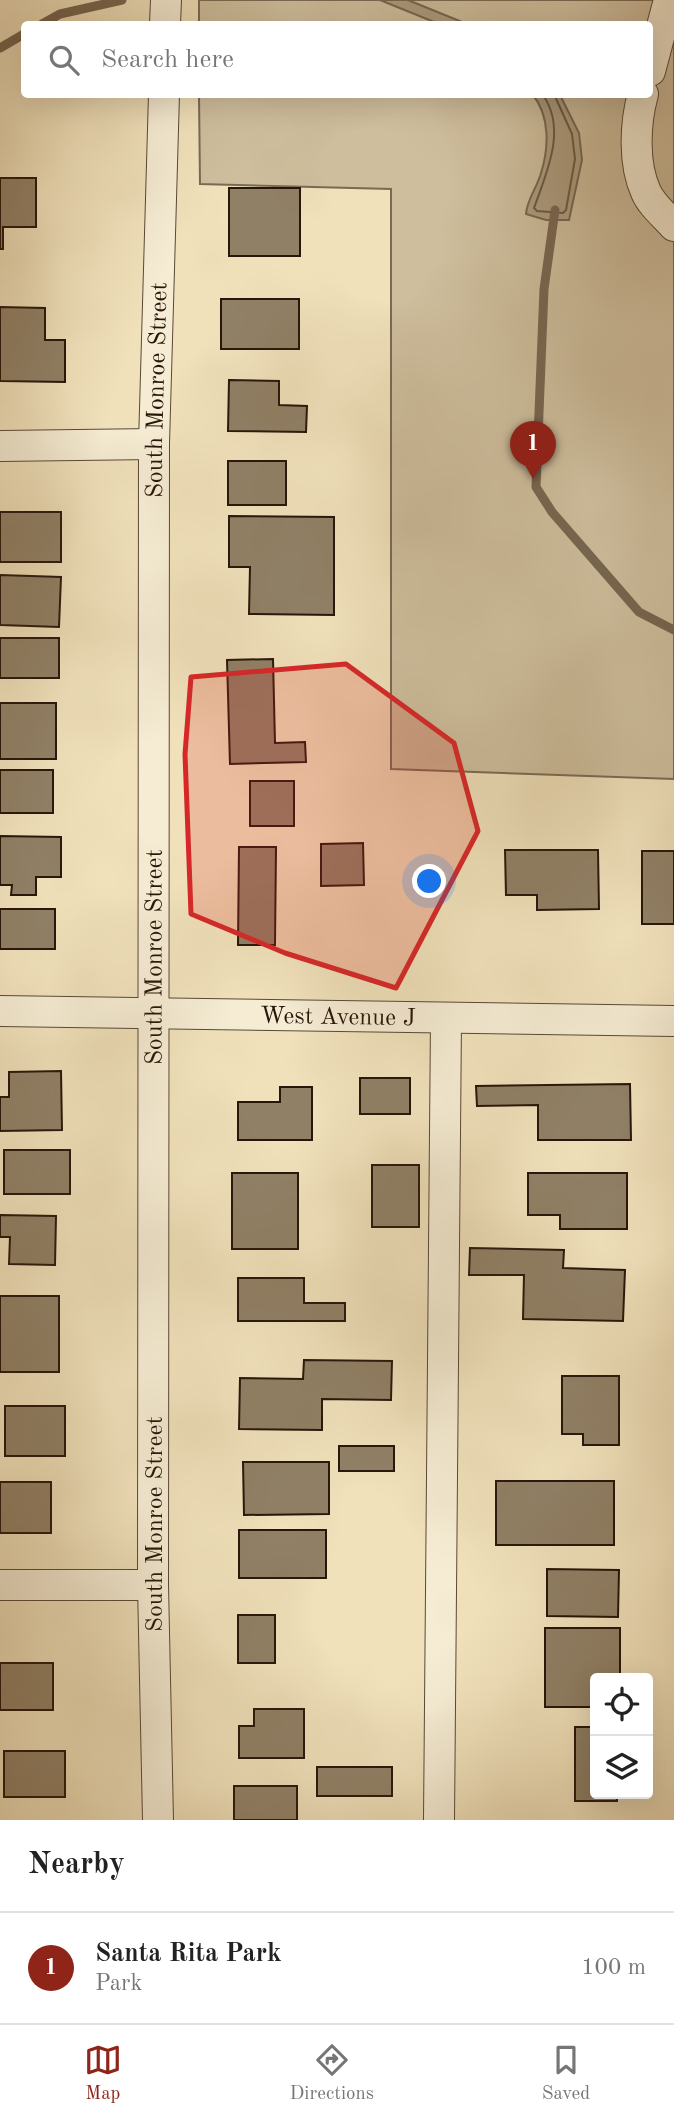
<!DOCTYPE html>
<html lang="en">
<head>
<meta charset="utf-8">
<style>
	:root { --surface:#fff; --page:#f6f6f6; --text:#222; --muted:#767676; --line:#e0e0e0; --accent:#8f2418 }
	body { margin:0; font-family:"Old Standard TT",serif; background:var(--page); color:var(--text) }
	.controls { position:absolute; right:21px; bottom:21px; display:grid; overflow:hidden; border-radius:7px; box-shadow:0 7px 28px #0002 }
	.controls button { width:63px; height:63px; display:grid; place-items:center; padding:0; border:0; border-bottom:2px solid var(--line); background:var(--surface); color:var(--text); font:35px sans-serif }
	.you { position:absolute; left:430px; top:882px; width:24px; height:24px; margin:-18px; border:5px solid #fff; border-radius:50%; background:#1a73e8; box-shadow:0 0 0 10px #1a73e833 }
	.badge { display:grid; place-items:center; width:46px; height:46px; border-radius:50%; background:var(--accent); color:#fff; font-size:23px; font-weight:700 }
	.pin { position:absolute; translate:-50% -58px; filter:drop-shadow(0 2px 4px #0008) }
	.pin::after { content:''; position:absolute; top:37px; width:24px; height:21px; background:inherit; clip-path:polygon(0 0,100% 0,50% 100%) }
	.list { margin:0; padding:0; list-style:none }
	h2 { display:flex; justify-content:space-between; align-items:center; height:91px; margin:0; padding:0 28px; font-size:30px }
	h2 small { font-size:23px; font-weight:400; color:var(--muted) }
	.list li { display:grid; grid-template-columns:46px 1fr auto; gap:21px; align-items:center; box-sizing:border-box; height:112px; padding:0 28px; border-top:2px solid var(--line) }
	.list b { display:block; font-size:26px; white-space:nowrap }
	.list p { margin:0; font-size:23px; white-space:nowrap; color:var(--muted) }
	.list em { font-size:23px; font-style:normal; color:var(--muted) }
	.icon { flex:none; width:38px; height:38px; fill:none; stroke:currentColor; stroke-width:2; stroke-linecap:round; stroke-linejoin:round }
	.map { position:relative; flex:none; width:674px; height:1820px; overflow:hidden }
	.search { position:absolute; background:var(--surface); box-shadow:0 7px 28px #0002; left:21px; right:21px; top:21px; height:77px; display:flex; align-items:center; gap:18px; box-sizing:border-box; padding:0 24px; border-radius:7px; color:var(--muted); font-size:26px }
	.sheet { height:203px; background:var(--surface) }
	nav { display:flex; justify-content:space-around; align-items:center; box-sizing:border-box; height:98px; border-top:2px solid var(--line); background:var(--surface); font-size:19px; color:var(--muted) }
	nav a { display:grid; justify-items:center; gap:4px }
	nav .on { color:var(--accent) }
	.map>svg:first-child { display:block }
	.green { fill:#cebe9d; stroke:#7a6a54; stroke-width:2 }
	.water { fill:#ac9c7f; stroke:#776650; stroke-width:2 }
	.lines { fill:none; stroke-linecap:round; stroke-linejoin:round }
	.shore { stroke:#6a5944; stroke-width:2 }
	.stream { stroke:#776650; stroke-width:9 }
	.building { fill:#908066; stroke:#27160a; stroke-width:2 }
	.minor-casing { stroke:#594936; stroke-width:32 }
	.minor { stroke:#f5ecd3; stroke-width:30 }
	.marked { fill:#d62828; fill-opacity:0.2; stroke:#d62828; stroke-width:5; stroke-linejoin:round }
	.labels { text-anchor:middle; stroke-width:5; stroke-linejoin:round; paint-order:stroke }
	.street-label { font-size:24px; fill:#27160a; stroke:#f5ecd3 }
</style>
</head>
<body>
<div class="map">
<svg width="674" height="1820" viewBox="0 0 674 1820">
	<rect width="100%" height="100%" fill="#f0e1bb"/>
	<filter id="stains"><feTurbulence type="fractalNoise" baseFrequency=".00286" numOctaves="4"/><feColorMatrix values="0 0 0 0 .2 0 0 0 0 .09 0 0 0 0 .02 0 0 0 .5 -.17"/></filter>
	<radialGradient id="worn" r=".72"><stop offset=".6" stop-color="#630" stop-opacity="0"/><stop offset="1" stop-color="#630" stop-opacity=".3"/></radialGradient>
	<path class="green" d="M199,0H674V779L391,769V189L200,184L199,95L650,94V24H199Z"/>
	<path class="water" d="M380,0H408L467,24H439Z
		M533,95H560L579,133L582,160L569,220H546L526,214C527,199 537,188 541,173C549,148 550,116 533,95Z"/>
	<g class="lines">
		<path class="shore" d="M542,94C568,128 546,174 534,208L537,211L563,213L566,210L575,159L572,134L554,94"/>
		<path class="stream" d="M42,24L60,14L122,0
			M0,48L24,34
			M555,210L544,289L536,487L552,512L639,612L674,630"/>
	</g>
	<path class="building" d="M0,178H36V227H3V249H0Z
		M229,188H300V256H229Z
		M221,299H299V349H221Z
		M0,307L45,308V340H65V382L0,381Z
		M229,380L279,381V405L307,406L306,432L228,431Z
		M228,461H286V505H228Z
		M0,512H61V562H0Z
		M229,516L334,517V615L249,614L250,567H229Z
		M0,575L61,577L59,627L0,625Z
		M0,638H59V678H0Z
		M273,659L275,743L305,742L306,762L230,764L227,660Z
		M0,703H56V759H0Z
		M0,770H53V813H0Z
		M250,781H294V826H250Z
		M0,836L61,837V877H36V895H11L12,885H0Z
		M363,843L364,885L321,886V844Z
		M239,847H276L275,945H238Z
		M505,850H598L599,909L537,910V895H506Z
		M642,851H674V924H642Z
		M0,909H55V949H0Z
		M61,1071L62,1130L0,1131V1097H9V1072Z
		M360,1078H410V1114H360Z
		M630,1084L631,1140H538V1105L477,1106L476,1086Z
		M280,1087H312V1140H238V1102H280Z
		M4,1150H70V1194H4Z
		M372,1165H419V1227H372Z
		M232,1173H298V1249H232Z
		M528,1173H627V1229H560V1215H528Z
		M0,1215L56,1216L55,1265L9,1264L10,1237H0Z
		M470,1248L564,1250L563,1268L625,1270L623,1321L523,1319L524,1275H469Z
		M238,1278H304V1303H345V1321H238Z
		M0,1296H59V1372H0Z
		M304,1360L392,1361L391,1400L322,1399V1430L239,1429L240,1378L303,1379Z
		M562,1376H619V1445H583V1434H562Z
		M5,1406H65V1456H5Z
		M339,1446H394V1471H339Z
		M243,1462H329V1514L244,1515Z
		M496,1481H614V1545H496Z
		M0,1482H51V1533H0Z
		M239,1530H326V1578H239Z
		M547,1569L619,1570L618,1617L547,1616Z
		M238,1615H275V1663H238Z
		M545,1628H620V1678H595V1707H545Z
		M0,1663H53V1710H0Z
		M254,1709H304V1758H239V1726H254Z
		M575,1727H595V1794H617V1801H575Z
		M4,1751H65V1797H4Z
		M317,1767H392V1796H317Z
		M234,1786H297V1820H234Z"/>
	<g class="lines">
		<defs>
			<g id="minor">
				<path d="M165,24L166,0"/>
				<path d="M650,71L669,0"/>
				<path d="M643,94C635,123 633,164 646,192C651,204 665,216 674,226"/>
				<path d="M0,446L154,444"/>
				<path id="s1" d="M0,1011L674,1021"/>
				<path d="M0,1585H153"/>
				<path id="s2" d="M158,1820L153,1585L154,444L164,94"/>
				<path d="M439,1820L446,1018"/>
			</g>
		</defs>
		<use href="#minor" class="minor-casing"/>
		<use href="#minor" class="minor"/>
	</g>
	<path class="marked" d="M346,664L454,743L478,831L396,988L285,953L191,914L185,754L191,677Z"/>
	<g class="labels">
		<g class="street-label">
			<text dy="8" stroke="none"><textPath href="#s2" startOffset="1430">South Monroe Street</textPath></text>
			<text dy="8" stroke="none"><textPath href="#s2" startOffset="863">South Monroe Street</textPath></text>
			<text dy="8" stroke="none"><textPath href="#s1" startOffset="338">West Avenue J</textPath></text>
			<text transform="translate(154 1524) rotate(-90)" y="8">South Monroe Street</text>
		</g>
	</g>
	<rect width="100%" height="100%" filter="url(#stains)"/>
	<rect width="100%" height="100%" fill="url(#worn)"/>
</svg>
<div class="controls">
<button><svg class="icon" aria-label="locate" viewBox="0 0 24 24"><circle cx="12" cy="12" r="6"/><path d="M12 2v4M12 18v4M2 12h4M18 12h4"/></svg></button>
<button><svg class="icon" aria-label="layers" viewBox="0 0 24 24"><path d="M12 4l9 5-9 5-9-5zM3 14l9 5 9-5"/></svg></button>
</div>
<div class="you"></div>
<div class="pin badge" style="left:533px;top:479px">1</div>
<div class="search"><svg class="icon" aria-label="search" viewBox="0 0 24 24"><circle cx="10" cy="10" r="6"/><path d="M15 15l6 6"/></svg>Search here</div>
</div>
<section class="sheet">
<h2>Nearby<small></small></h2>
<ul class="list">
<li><span class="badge">1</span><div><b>Santa Rita Park</b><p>Park</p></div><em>100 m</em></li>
</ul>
</section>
<nav>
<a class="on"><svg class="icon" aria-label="map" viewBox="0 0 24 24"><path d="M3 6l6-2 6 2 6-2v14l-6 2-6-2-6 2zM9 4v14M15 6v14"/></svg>Map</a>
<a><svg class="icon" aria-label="directions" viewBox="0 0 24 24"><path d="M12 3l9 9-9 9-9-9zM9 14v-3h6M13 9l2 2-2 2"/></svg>Directions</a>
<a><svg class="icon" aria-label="saved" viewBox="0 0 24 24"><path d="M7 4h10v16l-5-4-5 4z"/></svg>Saved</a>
</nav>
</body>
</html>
